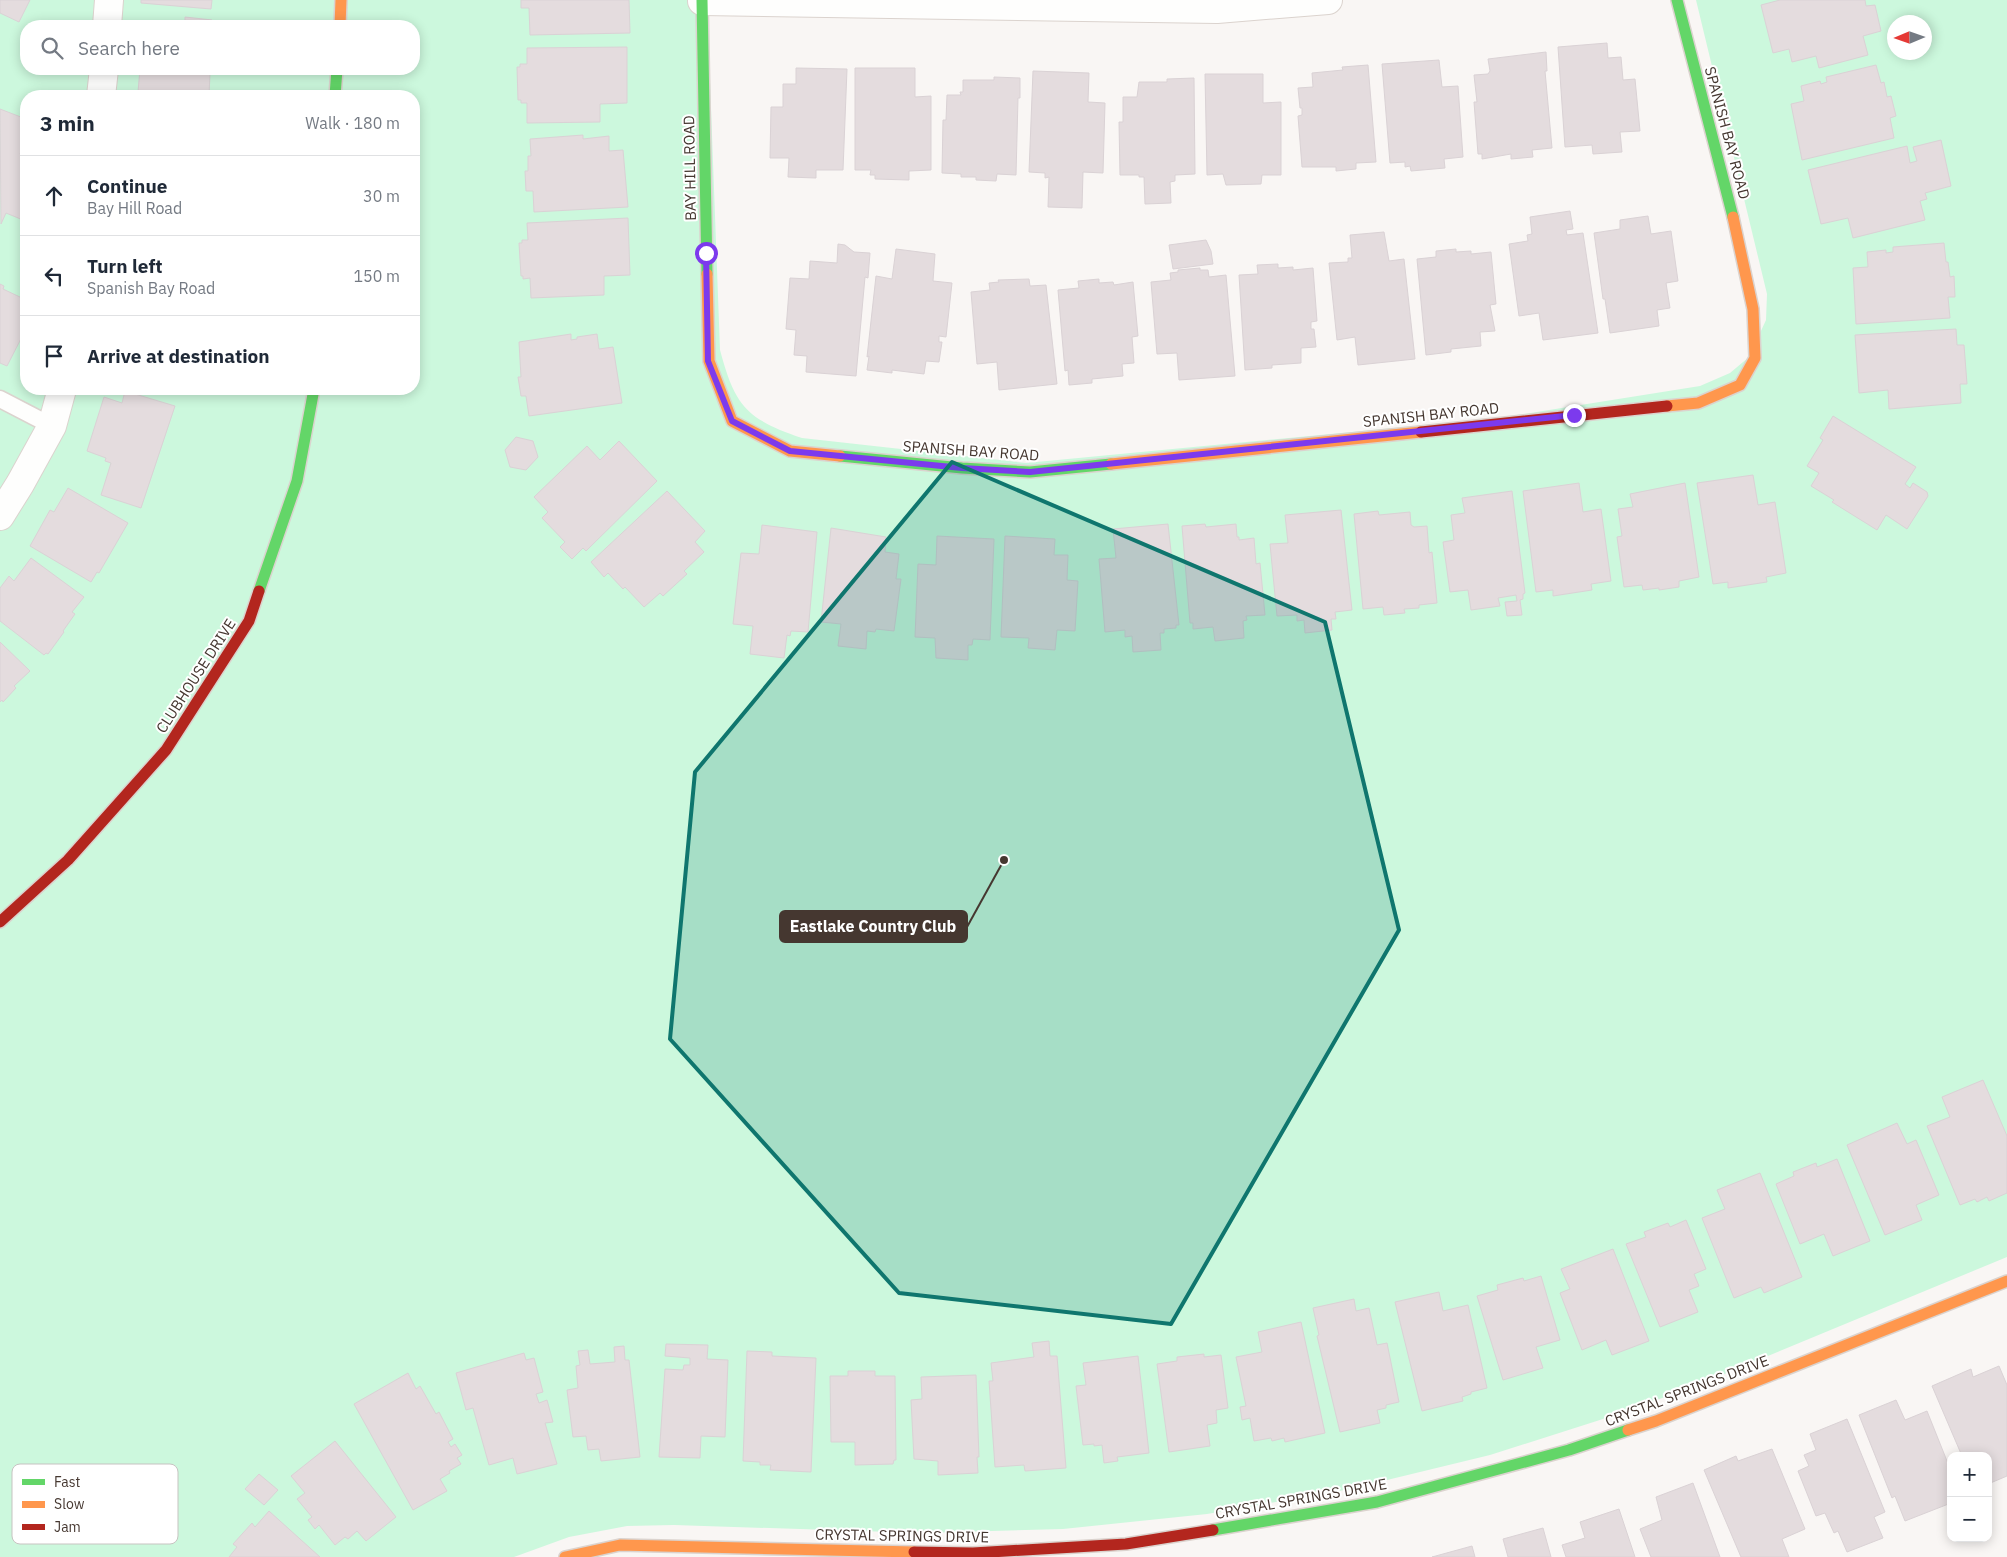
<!DOCTYPE html>
<html lang="en">
<head>
<meta charset="utf-8">
<style>
	:root { --surface:#fff; --page:#f6f6f7; --text:#1f2937; --muted:#747a83; --line:#e0e1e3 }
	body { margin:0; font-family:"IBM Plex Sans",sans-serif; background:var(--page); color:var(--text) }
	.controls { position:absolute; right:15px; bottom:15px; display:grid; overflow:hidden; border-radius:10px; box-shadow:0 2px 12px #0003 }
	.controls button { width:45px; height:45px; display:grid; place-items:center; padding:0; border:0; border-bottom:1px solid var(--line); background:var(--surface); color:var(--text); font:25px sans-serif }
	.compass { position:absolute; left:1887px; top:15px; width:45px; height:45px; border-radius:50%; background:var(--surface); box-shadow:0 2px 12px #0003; rotate:268deg }
	.stop { position:absolute; width:15px; height:15px; margin:-11px; border:4px solid #7c3aed; border-radius:50%; background:#fff }
	.stop.end { background:#7c3aed; border-color:#fff; box-shadow:0 1px 5px #0008 }
	.list { margin:0; padding:0; list-style:none }
	h2 { display:flex; justify-content:space-between; align-items:center; height:65px; margin:0; padding:0 20px; font-size:21px }
	h2 small { font-size:16px; font-weight:400; color:var(--muted) }
	.list li { display:grid; grid-template-columns:32px 1fr auto; gap:15px; align-items:center; box-sizing:border-box; height:80px; padding:0 20px; border-top:1px solid var(--line) }
	.list b { display:block; font-size:19px; white-space:nowrap }
	.list p { margin:0; font-size:16px; white-space:nowrap; color:var(--muted) }
	.list em { font-size:16px; font-style:normal; color:var(--muted) }
	.icon { flex:none; width:28px; height:28px; fill:none; stroke:currentColor; stroke-width:2; stroke-linecap:round; stroke-linejoin:round }
	.map { position:relative; flex:none; width:2007px; height:1557px; overflow:hidden }
	.search { position:absolute; background:var(--surface); box-shadow:0 2px 12px #0003; left:20px; top:20px; width:400px; height:55px; display:flex; align-items:center; gap:12px; box-sizing:border-box; padding:0 18px; border-radius:20px; color:var(--muted); font-size:19px }
	.panel { position:absolute; background:var(--surface); box-shadow:0 2px 12px #0003; left:20px; top:90px; width:400px; height:305px; border-radius:20px }
	.map>svg:first-child { display:block }
	.green { fill:#ccf8dd; fill-rule:evenodd }
	.building { fill:#e4dcde; stroke:#dad2d5 }
	.lines { fill:none; stroke-linecap:round; stroke-linejoin:round }
	.lane-casing { stroke:#dbd3ce; stroke-width:19 }
	.street-casing { stroke:#dbd3ce; stroke-width:30 }
	.fast-casing { stroke:#dbd3ce; stroke-width:14 }
	.slow-casing { stroke:#dbd3ce; stroke-width:14 }
	.jam-casing { stroke:#dbd3ce; stroke-width:14 }
	.lane { stroke:#fefefd; stroke-width:16 }
	.street { stroke:#fefefd; stroke-width:28 }
	.fast { stroke:#63d668; stroke-width:11 }
	.slow { stroke:#ff974d; stroke-width:11 }
	.jam { stroke:#b3261e; stroke-width:11 }
	.route { stroke:#7c3aed; stroke-width:6 }
	.marked { fill:#0f766e; fill-opacity:0.2; stroke:#0f766e; stroke-width:4; stroke-linejoin:round }
	.labels { text-anchor:middle; stroke-width:4; stroke-linejoin:round; paint-order:stroke }
	.street-label { font-size:15px; fill:#453730; stroke:#fff }
	.key { fill:#fff; stroke:#c7c3c1; stroke-width:1 }
	.key-label { font-size:14px; fill:#453730 }
	.leader { fill:none; stroke:#453730; stroke-width:2 }
	.callout-dot { fill:#453730; stroke:#fff; stroke-width:2 }
	.callout { fill:#453730; stroke:#453730; stroke-width:2 }
	.callout-label { font-size:16px; text-anchor:middle; font-weight:bold; fill:#fff }
</style>
</head>
<body>
<div class="map">
<svg width="2007" height="1557" viewBox="0 0 2007 1557">
	<rect width="100%" height="100%" fill="#f9f6f4"/>
	<path class="green" d="M0,0H707L720,350C735,406 746,419 802,438L1026,463L1498,418L1700,386L1730,373L1749,357L1766,320L1767,294L1696,0H2007V1257L1712,1379L1628,1411L1490,1455L1350,1489L1207,1514L1063,1529L922,1533L674,1525L627,1526L569,1537L514,1557H0ZM1894,22H1924V52H1894ZM26,26H414V69H26ZM26,96H414V389H26Z"/>
	<path class="building" d="M0,0H30L19,22L0,13Z
		M141,0H212L211,9L141,3Z
		M521,0H629L630,33L530,35L529,8H521Z
		M1780,0H1865L1866,6L1875,5L1881,31L1863,36L1868,55L1819,68L1816,56L1792,62L1789,49L1773,53L1761,5Z
		M185,17L212,20V26H163V23L185,25Z
		M1607,43L1608,58L1621,57L1623,80L1635,79L1640,131L1620,132L1622,152L1593,154L1592,145L1565,147L1558,47Z
		M627,47V103L600,104V122L527,123V103H521V100H518L517,67H520V64H527V48Z
		M1546,52L1547,71H1545L1552,148L1532,150L1533,157L1511,159V154L1482,159V154H1478L1474,102H1477L1474,75L1488,74L1490,71L1488,59Z
		M1439,60L1442,87L1458,86L1463,157L1444,159L1445,168L1411,171L1410,166L1405,167V162L1390,163L1382,64Z
		M1368,65L1376,162L1356,163V169L1336,171V167H1302L1298,116L1302,115V108H1300L1298,88L1313,87L1312,73L1343,70L1342,67Z
		M1876,65L1881,83L1884,82L1887,97L1891,96L1896,116L1890,118L1894,138L1802,160L1791,104L1804,101L1801,86L1820,81L1821,84L1827,82L1826,77Z
		M796,68L847,69L843,170H816V178L788,177L789,158H770L771,107H783V84H796Z
		M855,68H915V97L931,96V170L909,171V180L875,179V175H870L871,170H855Z
		M140,69H230L229,74L210,73L209,96H158L159,94L138,92Z
		M1033,71L1089,73L1088,102L1105,103L1103,173L1083,172L1082,208L1048,207L1049,177L1045,178V173L1029,172Z
		M1205,74H1263V103L1281,102V175H1262L1261,184L1226,185L1223,174L1207,175Z
		M994,77L1020,78V98H1018L1016,175L997,174L996,181L976,180V177H961V174L942,173L943,120H946L947,95H961L960,92H963V80H994Z
		M1194,78L1195,174L1175,175V181L1170,182L1171,203L1145,204L1144,177H1139V175H1120L1119,122H1123V97H1137L1139,82H1167V79Z
		M0,109L26,119V139L20,154L26,157V212L23,220L6,213L1,224Z
		M583,135V139L609,136V151L623,150L628,207L534,212L533,191H526L525,171H528V156H531L530,139Z
		M1941,140L1951,186L1925,193L1927,199L1920,201L1925,220L1853,238L1848,218L1821,224L1808,170L1907,146L1910,163L1917,161L1913,147Z
		M1570,211L1573,229L1566,230L1567,235L1583,233L1598,333L1543,340L1539,313L1519,316L1509,244L1528,241L1527,235L1532,234L1530,217Z
		M1648,216L1651,234L1671,231L1678,281L1666,283L1670,308L1657,310L1659,326L1610,333L1605,299H1603L1594,233L1620,229V220Z
		M628,218L630,275L604,276V295L531,298L530,278L523,279V276H521L519,243H522V240H528L527,223Z
		M1384,232L1389,261L1404,259L1415,359L1358,365L1355,337L1337,340L1329,263L1348,262V258H1352L1350,235Z
		M1206,240L1211,251L1213,264L1173,269L1169,245Z
		M1944,243L1946,262H1948L1950,277L1954,276L1955,297H1948L1950,318L1856,324L1853,268L1868,267L1867,252L1886,250V253L1893,252V247Z
		M838,244L845,245L854,252L870,253L868,278L865,277L856,376L806,372L807,356L794,355L796,330L786,329L790,278L809,279L810,261L837,263Z
		M896,249L935,254L933,281L952,283L946,337L939,336V342H942L939,362L926,361L924,374L892,370V373L867,370L869,356L867,357L876,276L892,279Z
		M1456,249V252L1471,251V254L1491,252L1496,304L1490,305L1495,331L1480,332L1481,346L1451,349V352L1426,355L1417,259L1436,257V251Z
		M1278,264V268L1293,267V270L1313,268L1317,321L1311,322V329H1314L1316,347L1301,348V363L1272,365V368L1245,370L1239,275L1258,274L1257,265Z
		M1200,268V270H1208L1209,277L1226,275L1235,376L1179,380L1177,353L1157,354L1151,282L1171,280L1170,273L1178,272V270Z
		M1029,279L1030,286L1046,285L1057,384L999,390L997,362L977,364L971,292L990,290L989,283L999,282L998,280Z
		M1099,279V283L1113,282L1114,285L1133,282L1138,336L1132,337L1134,363L1122,364L1123,376L1092,379V383L1069,385L1068,370L1065,371L1058,290L1079,288L1078,281Z
		M0,284L4,286L3,289L22,298L20,300L26,303V329L7,366L0,363Z
		M1956,329L1957,345H1964L1967,384H1960L1961,403L1889,409L1888,390L1859,393L1855,335Z
		M571,334V340L577,339V337L597,334L599,349L613,347L622,403L529,416L526,396H521L518,377H521L519,342Z
		M125,391L175,406L141,508L101,495L111,463L105,461L106,458L87,451L104,397L122,403Z
		M1833,416L1916,467L1905,484L1910,488L1913,483L1927,492L1928,496L1907,529L1886,515L1877,530L1832,502L1834,500L1811,486L1819,473L1807,466L1823,440L1820,438Z
		M516,437L533,441L538,457L526,470L510,467L505,450Z
		M619,441L657,481L586,551L583,548L572,559L560,547L565,542L542,518L548,512L534,497L587,446L600,460Z
		M1753,475L1758,505L1775,502L1786,573L1766,577L1767,582L1728,588V582L1713,584L1697,483Z
		M1579,483L1583,512L1601,509L1611,581L1591,584L1592,590L1553,596V590L1536,592L1523,491Z
		M1685,483L1699,577L1679,581V587L1659,590V588L1643,590L1642,585L1624,587L1617,537L1622,536L1618,509L1633,507L1630,494Z
		M68,488L128,523L99,573L97,572L91,582L30,546L50,510L54,512Z
		M667,491L705,531L695,542L704,552L684,571L687,574L663,596L660,593L644,607L625,587L623,589L608,573L604,577L591,562Z
		M1512,491L1525,593L1523,594V599L1520,600L1522,615L1507,616L1505,602L1517,601L1516,595L1498,598L1500,606L1471,610L1468,590L1450,592L1443,542L1454,540L1451,515L1465,513L1462,498Z
		M1341,510L1352,610L1335,612L1336,619H1331L1332,630L1305,633L1304,620L1297,621V615L1277,616L1270,544L1288,543L1285,515Z
		M1378,511L1379,515L1410,512L1411,525L1414,527L1427,526L1429,553L1432,552L1437,603L1419,605V608L1404,609L1405,613L1384,615L1383,607L1363,609L1354,514Z
		M1168,524L1179,625H1176V628L1164,629V633H1160L1161,650L1133,652L1132,636L1125,637V630L1105,632L1099,559L1116,558L1113,529Z
		M1205,524L1206,527L1236,524L1237,537H1239V540L1254,538L1256,564L1260,563L1265,615L1246,616L1247,620L1243,621L1244,638L1215,641L1213,627L1193,629V623H1190L1182,526Z
		M762,525L817,532L808,632L791,631L790,636L787,635L784,658L750,654L753,626L733,624L741,553L759,554Z
		M831,528L886,537L885,552L899,554L896,579H901L894,631L876,629L875,632L867,631L866,649L838,646L841,624L821,622Z
		M937,536L994,539L990,640L973,639L972,645H968V660L936,658L935,638L915,637L918,564L936,565Z
		M1005,536L1055,539L1054,555H1068L1067,580L1078,581L1075,631L1057,630L1055,650L1028,648L1029,638L1001,637Z
		M31,558L84,597L72,612L75,614L63,631L64,632L48,654L46,653L44,655L0,621V588L9,576L14,581Z
		M0,642L30,671L14,686L16,688L3,702L2,700L0,702Z
		M1983,1080L2007,1136V1193L1989,1201L1987,1197L1977,1202L1975,1199L1960,1205L1927,1126L1950,1117L1942,1097Z
		M1897,1123L1907,1144L1916,1140L1939,1195L1916,1205L1922,1220L1885,1235L1847,1145Z
		M1837,1159L1870,1241L1833,1256L1824,1234L1800,1244L1776,1184L1794,1176L1793,1172L1816,1163L1817,1167Z
		M1760,1173L1802,1277L1764,1293L1761,1287L1734,1298L1702,1218L1725,1209L1717,1190Z
		M1686,1220L1706,1269L1694,1274L1699,1286L1689,1290L1698,1312L1660,1327L1626,1244L1646,1237L1644,1232L1668,1223L1670,1227Z
		M1613,1249L1649,1341L1612,1355L1606,1340L1582,1350L1560,1293L1570,1289L1561,1269Z
		M1541,1276L1560,1340L1536,1347L1543,1368L1503,1380L1477,1296L1498,1290L1497,1285L1523,1278L1524,1281Z
		M1439,1292L1443,1311L1468,1305L1487,1388L1471,1392V1394L1462,1397L1463,1401L1422,1411L1395,1302Z
		M1354,1299L1356,1311L1369,1308L1377,1345L1387,1343L1399,1402L1386,1405V1408L1377,1410L1380,1423L1340,1432L1317,1336L1319,1335L1313,1308Z
		M1301,1322L1325,1433L1285,1442L1284,1438L1272,1441L1271,1438L1254,1441L1250,1418L1242,1420L1240,1407L1246,1406L1236,1357L1262,1352L1258,1332Z
		M1049,1341L1050,1356H1057L1066,1468L1025,1471L1024,1465L995,1467L989,1381H993L991,1363L1034,1357L1032,1343Z
		M666,1344L708,1345L707,1359L728,1360L725,1437L701,1436L700,1458L659,1457L665,1369L683,1370L684,1365H690V1358L665,1356Z
		M624,1346L625,1360H629L640,1457L601,1461L599,1449L588,1450L586,1436L573,1437L567,1390L578,1388L576,1366L580,1365L578,1351L588,1350L590,1364L615,1362L614,1347Z
		M747,1351L772,1352V1356L816,1358L811,1472L770,1470L771,1465H760V1462L743,1461Z
		M524,1353L526,1360L534,1358L543,1392L536,1394L539,1403L547,1400L553,1422L545,1423L557,1464L517,1474L513,1458L489,1465L473,1408L466,1410L456,1373Z
		M1204,1354V1357L1221,1355L1228,1408L1216,1410L1217,1423L1207,1425L1210,1446L1169,1452L1157,1364L1177,1361V1357Z
		M1138,1356L1149,1453L1117,1457L1118,1461L1104,1463L1102,1445L1094,1446V1444L1083,1445L1076,1386L1086,1385L1083,1363Z
		M1999,1366L2007,1385V1476L1988,1484V1456H1962L1932,1386L1971,1369L1973,1377Z
		M848,1371H875V1376H895L896,1460H894L893,1464L855,1465V1442H831L830,1376H848Z
		M408,1373L416,1389L420,1386L436,1414L439,1412L453,1439L448,1442L451,1447L455,1444L462,1455L457,1458L461,1464L449,1471L450,1473L440,1479L447,1491L413,1510L354,1404Z
		M976,1375L979,1457H977L978,1473L938,1475V1461L914,1459L911,1400L922,1399L921,1377Z
		M1896,1400L1905,1420L1927,1411L1951,1471V1503L1905,1521L1895,1496L1892,1498L1859,1415Z
		M1847,1419L1885,1512L1874,1517L1883,1538L1847,1552L1838,1531L1834,1533L1825,1513L1816,1516L1798,1471L1809,1466L1804,1455L1816,1450L1810,1434Z
		M335,1441L396,1517L366,1541L357,1531L348,1539L345,1537L335,1545L319,1525L315,1529L308,1520L312,1517L297,1499L305,1493L291,1476Z
		M1772,1449L1805,1529L1782,1539L1789,1557H1741L1704,1470L1736,1456L1738,1461Z
		M259,1474L278,1490L264,1505L245,1489Z
		M1693,1483L1720,1557H1651L1640,1529L1662,1520L1656,1497Z
		M1619,1509L1635,1557H1566L1562,1545L1585,1538L1580,1522Z
		M269,1511L320,1557H229L237,1547L233,1544L252,1523L255,1527Z
		M1543,1528L1551,1557H1508L1503,1539Z
		M1472,1546L1475,1557H1432Z"/>
	<g class="lines">
		<defs>
			<path id="lane" d="M0,399L52,426"/>
			<path id="street" d="M702,1L1217,9L1328,0
				M107,26L109,0
				M101,96L104,69
				M0,516L20,484L52,426L62,389"/>
			<path id="fast" d="M702,0L707,274
				M1677,0L1733,217
				M335,96L337,69
				M840,456L962,468L1030,472L1111,464
				M259,591L297,481L314,389
				M1213,1530L1377,1502L1569,1450L1628,1430"/>
			<path id="slow" d="M340,26L341,0
				M707,274L709,361L732,421L790,451L840,456
				M1667,406L1698,403L1740,385L1755,358L1753,309L1733,217
				M1111,464L1421,432
				M1628,1430L1656,1421L2007,1281
				M565,1557L620,1545L914,1552"/>
			<path id="jam" d="M1421,432L1667,406
				M0,922L68,860L166,750L249,621L259,591
				M914,1552L973,1553L1126,1544L1213,1530"/>
		</defs>
		<use href="#lane" class="lane-casing"/>
		<use href="#street" class="street-casing"/>
		<use href="#fast" class="fast-casing"/>
		<use href="#slow" class="slow-casing"/>
		<use href="#jam" class="jam-casing"/>
		<use href="#lane" class="lane"/>
		<use href="#street" class="street"/>
		<use href="#fast" class="fast"/>
		<use href="#slow" class="slow"/>
		<use href="#jam" class="jam"/>
	</g>
	<g class="lines">
		<path class="route" d="M706,253L708,361L732,421L790,451L962,468L1030,472L1574,415"/>
	</g>
	<path class="marked" d="M952,462L1325,622L1399,930L1171,1324L899,1293L670,1039L695,772Z"/>
	<g class="labels">
		<g class="street-label">
			<text transform="translate(1727 133) rotate(75)" y="5">SPANISH BAY ROAD</text>
			<text transform="translate(690 168) rotate(-91)" y="5">BAY HILL ROAD</text>
			<text transform="translate(1431 415) rotate(-6)" y="5">SPANISH BAY ROAD</text>
			<text transform="translate(971 451) rotate(4)" y="5">SPANISH BAY ROAD</text>
			<text transform="translate(196 676) rotate(-57)" y="5">CLUBHOUSE DRIVE</text>
			<text transform="translate(1687 1391) rotate(-21)" y="5">CRYSTAL SPRINGS DRIVE</text>
			<text transform="translate(1301 1499) rotate(-10)" y="5">CRYSTAL SPRINGS DRIVE</text>
			<text transform="translate(902 1536) rotate(1)" y="5">CRYSTAL SPRINGS DRIVE</text>
		</g>
	</g>
	<rect x="12" y="1464" width="166" height="80" rx="8" class="key"/>
	<rect x="22" y="1479" width="23" height="6" fill="#63d668"/>
	<rect x="22" y="1501" width="23" height="7" fill="#ff974d"/>
	<rect x="22" y="1524" width="23" height="6" fill="#b3261e"/>
	<g class="key-label">
		<text x="54" y="1487">Fast</text>
		<text x="54" y="1509">Slow</text>
		<text x="54" y="1532">Jam</text>
	</g>
	<path class="leader" d="M1004 860L967 927"/>
	<circle class="callout-dot" cx="1004" cy="860" r="5"/>
	<rect class="callout" x="780" y="911" width="187" height="31" rx="5"/>
	<g class="callout-label">
		<text x="873" y="932">Eastlake Country Club</text>
	</g>
</svg>
<div class="controls">
<button>+</button>
<button>−</button>
</div>
<svg class="compass" viewBox="-18 -18 36 36"><path d="M0-13l5 13h-10z" fill="#e53935"/><path d="M0 13l5-13h-10z" fill="#747a83"/></svg>
<div class="stop" style="left:706px;top:253px"></div>
<div class="stop end" style="left:1574px;top:415px"></div>
<div class="search"><svg class="icon" aria-label="search" viewBox="0 0 24 24"><circle cx="10" cy="10" r="6"/><path d="M15 15l6 6"/></svg>Search here</div>
<section class="panel">
<h2>3 min<small>Walk · 180 m</small></h2>
<ul class="list">
<li><svg class="icon" aria-label="ahead" viewBox="0 0 24 24"><path d="M12 20V5M6 11l6-6 6 6"/></svg><div><b>Continue</b><p>Bay Hill Road</p></div><em>30 m</em></li>
<li><svg class="icon" aria-label="left" viewBox="0 0 24 24"><path d="M17 20v-9H6M10 6l-5 5 5 5"/></svg><div><b>Turn left</b><p>Spanish Bay Road</p></div><em>150 m</em></li>
<li><svg class="icon" aria-label="arrive" viewBox="0 0 24 24"><path d="M6 21V4h12l-3 4 3 4H6"/></svg><div><b>Arrive at destination</b></div></li>
</ul>
</section>
</div>
</body>
</html>
